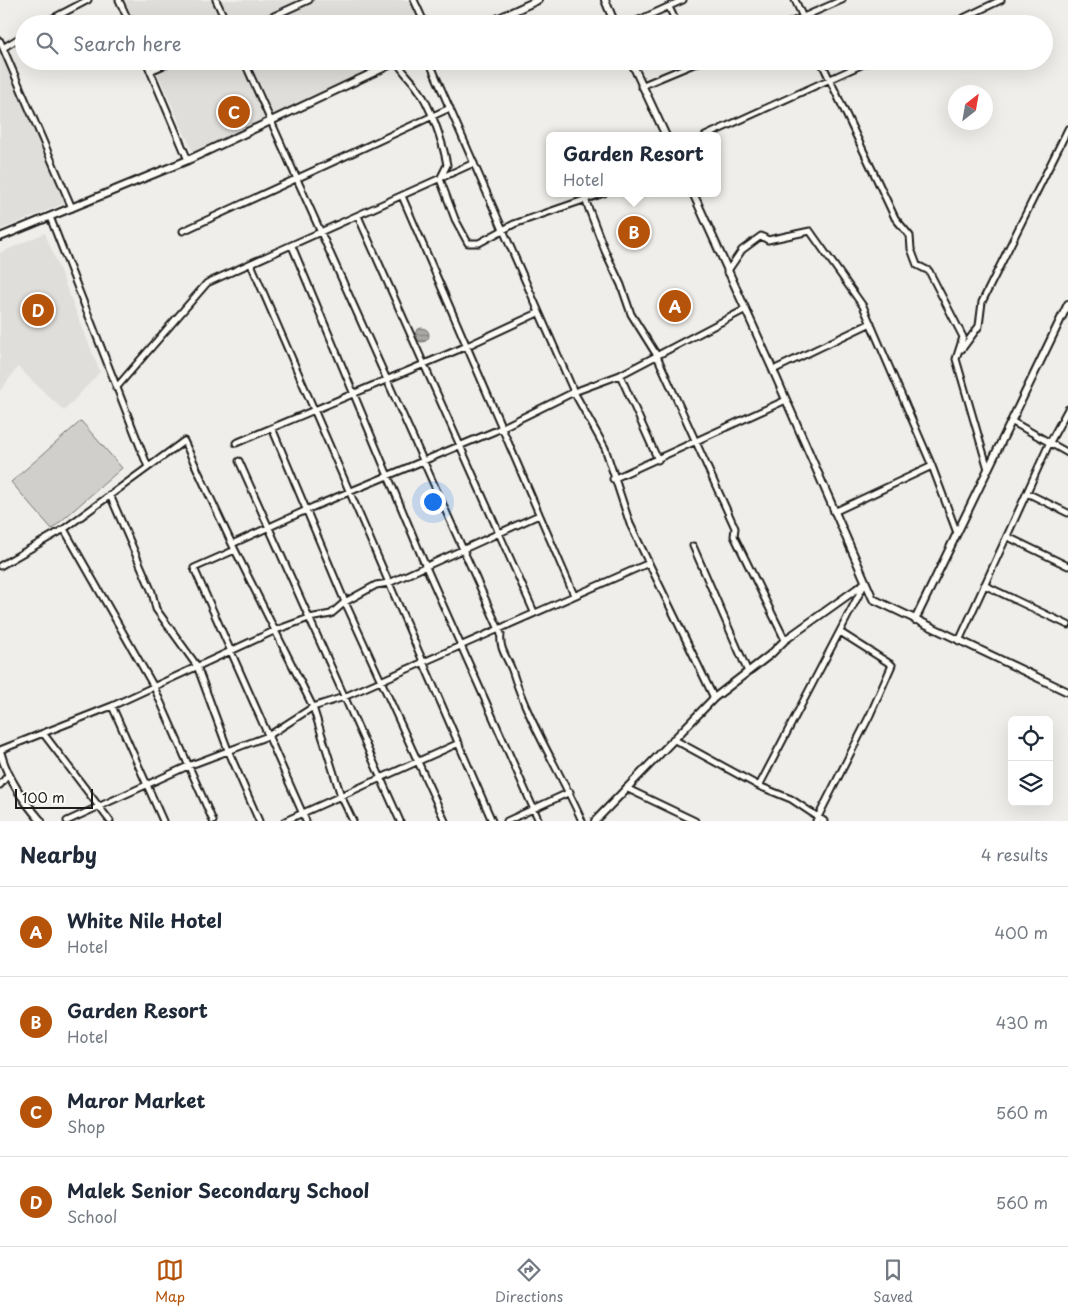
<!DOCTYPE html>
<html lang="en">
<head>
<meta charset="utf-8">
<style>
	:root { --surface:#fff; --page:#f2f2f3; --text:#1f2937; --muted:#747a83; --line:#e0e1e3; --accent:#b45309 }
	body { margin:0; font-family:"Playpen Sans",sans-serif; background:var(--page); color:var(--text) }
	.controls { position:absolute; right:15px; bottom:15px; display:grid; overflow:hidden; border-radius:8px; box-shadow:0 5px 20px #0002 }
	.controls button { width:45px; height:45px; display:grid; place-items:center; padding:0; border:0; border-bottom:1px solid var(--line); background:var(--surface); color:var(--text); font:25px sans-serif }
	.compass { position:absolute; left:948px; top:85px; width:45px; height:45px; border-radius:50%; background:var(--surface); box-shadow:0 5px 20px #0002; rotate:31deg }
	.scale { position:absolute; left:15px; bottom:12px; width:78px; box-sizing:border-box; padding-left:5px; border:2px solid #1c1c1c; border-top:0; font-size:14px; line-height:18px; white-space:nowrap; color:#1c1c1c; -webkit-text-stroke:4px #fdfcf7; paint-order:stroke }
	.you { position:absolute; left:432px; top:501px; width:18px; height:18px; margin:-12px; border:4px solid #fff; border-radius:50%; background:#1a73e8; box-shadow:0 0 0 8px #1a73e833 }
	.badge { display:grid; place-items:center; width:32px; height:32px; border-radius:50%; background:var(--accent); color:#fff; font-size:16px; font-weight:700 }
	.pin { position:absolute; translate:-50% -50%; border:2px solid #fff; box-shadow:0 1px 5px #0006 }
	.popup { position:absolute; left:546px; top:132px; width:175px; height:65px; box-sizing:border-box; display:grid; place-content:center; border-radius:8px; background:var(--surface); filter:drop-shadow(0 1px 4px #0005); font-size:16px; white-space:nowrap; color:var(--muted) }
	.popup b { font-size:19px; color:var(--text) }
	.popup::after { content:''; position:absolute; left:50%; top:100%; margin-left:-10px; border:10px solid transparent; border-top-color:var(--surface) }
	.list { margin:0; padding:0; list-style:none }
	h2 { display:flex; justify-content:space-between; align-items:center; height:65px; margin:0; padding:0 20px; font-size:21px }
	h2 small { font-size:16px; font-weight:400; color:var(--muted) }
	.list li { display:grid; grid-template-columns:32px 1fr auto; gap:15px; align-items:center; box-sizing:border-box; height:90px; padding:0 20px; border-top:1px solid var(--line) }
	.list b { display:block; font-size:19px; white-space:nowrap }
	.list p { margin:0; font-size:16px; white-space:nowrap; color:var(--muted) }
	.list em { font-size:16px; font-style:normal; color:var(--muted) }
	.icon { flex:none; width:28px; height:28px; fill:none; stroke:currentColor; stroke-width:2; stroke-linecap:round; stroke-linejoin:round }
	.map { position:relative; flex:none; width:1068px; height:821px; overflow:hidden }
	.search { position:absolute; background:var(--surface); box-shadow:0 5px 20px #0002; left:15px; right:15px; top:15px; height:55px; display:flex; align-items:center; gap:12px; box-sizing:border-box; padding:0 18px; border-radius:28px; color:var(--muted); font-size:19px }
	.sheet { height:425px; background:var(--surface) }
	nav { display:flex; justify-content:space-around; align-items:center; box-sizing:border-box; height:70px; border-top:1px solid var(--line); background:var(--surface); font-size:14px; color:var(--muted) }
	nav a { display:grid; justify-items:center; gap:2px }
	nav .on { color:var(--accent) }
	.map>svg:first-child { display:block }
	.built { fill:#e0deda }
	.green { fill:#d0cfcc; stroke:#767674 }
	.water { fill:url(#water-rules); stroke:#706f6d }
	.lines { fill:none; stroke-linecap:round; stroke-linejoin:round }
	.minor-casing { stroke:#1c1c1c; stroke-width:9 }
	.tertiary-casing { stroke:#1c1c1c; stroke-width:10 }
	.minor { stroke:#fdfcf7; stroke-width:5 }
	.tertiary { stroke:#fdfcf7; stroke-width:6 }
</style>
</head>
<body>
<div class="map">
<svg width="1068" height="821" viewBox="0 0 1068 821">
	<defs>
		<pattern id="water-rules" width="6" height="5" patternUnits="userSpaceOnUse" patternTransform="scale(1.25)"><rect width="6" height="5" fill="#a8a7a3"/><path d="M0 2.5h6" fill="none" stroke="#888784"/></pattern>
	</defs>
	<rect width="100%" height="100%" fill="#f0eeea"/>
	<filter id="ink" filterUnits="userSpaceOnUse"><feTurbulence type="fractalNoise" baseFrequency=".02" numOctaves="2"/><feDisplacementMap in="SourceGraphic" scale="10" xChannelSelector="R" yChannelSelector="G"/><feConvolveMatrix kernelMatrix="1 2 1 2 8 2 1 2 1" color-interpolation-filters="sRGB"/></filter>
	<g filter="url(#ink)">
		<path class="built" d="M125,0H412L423,24H135Z
			M0,50L65,203L0,230Z
			M152,61H398L196,159Z
			M45,233L100,372L64,411L18,367L0,391V253Z"/>
		<path class="green" d="M81,421L122,468L52,529L11,482Z"/>
		<path class="water" d="M415 335a7 7 0 1 1 14 0a7 7 0 1 1-14 0Z"/>
		<g class="lines">
			<defs>
				<path id="minor" d="M119,0L130,24
					M216,0L227,24
					M414,0L425,24
					M795,0L806,24
					M669,7L677,24
					M42,24L88,0
					M256,24L309,0
					M630,24L683,0
					M787,24L842,0
					M951,24L1001,0
					M0,41L72,208
					M3,48L24,35
					M146,61L188,160
					M244,61L501,634C499,649 507,657 512,670C528,722 560,771 582,821
					M429,61L574,392L605,448L630,524L714,698
					M821,61L895,218L910,236L911,249L917,265L929,271L963,337L956,359L988,469
					M397,62C403,72 409,77 416,86C430,104 443,142 447,165L440,179L455,219L468,243H479L514,224L604,193
					M150,71L173,61
					M641,86L701,61
					M705,136L870,61
					M402,196L574,595
					M585,199L605,251L621,285L631,314L656,354L735,528L734,536L785,640
					M358,216L534,612
					M50,217L148,467
					M183,231L450,108
					M292,246L426,567L539,821
					M251,264L492,821
					M727,272L742,250L761,236L768,240L810,231L863,306L932,466L957,533
					M962,349L979,326L982,302L1068,129
					M773,370L871,323
					M620,375L658,460
					M116,388L207,283L474,163
					M1011,421L1068,453
					M272,428L345,602L445,821
					M236,443L467,346L538,313
					M239,461L400,821
					M613,479L786,400
					M1027,493L1068,513
					M110,495L152,592L156,609L197,666L228,750L259,821
					M834,512L932,466
					M1008,537L1068,566
					M232,544L313,507L495,431L574,392L620,375L744,310
					M693,546L748,672
					M235,550L194,568L306,821
					M0,566L64,529
					M984,585L1068,625
					M959,641L1049,444L1068,409
					M112,706L163,821
					M43,733L110,821
					M673,739L759,786L791,799L824,821
					M0,750L112,706L276,630L309,618L331,614L345,602L376,585L389,583L539,515
					M0,785L8,775
					M759,786L864,585
					M626,788L695,821
					M67,821L188,766L268,736L313,707L344,697L649,563
					M213,821L154,687L64,529L184,441L232,544L313,707L341,796L353,821
					M285,821L459,743
					M507,821L570,792
					M816,821L870,715L892,665L840,632"/>
				<path id="tertiary" d="M605,0L615,24
					M486,24L538,0
					M631,61L666,136
					M693,193L773,370L873,599L1068,692
					M0,237L188,160L398,61
					M915,620L1068,304
					M0,751C7,778 23,800 41,821
					M595,821L714,698L771,654L785,640L865,583"/>
			</defs>
			<use href="#minor" class="minor-casing"/>
			<use href="#tertiary" class="tertiary-casing"/>
			<use href="#minor" class="minor"/>
			<use href="#tertiary" class="tertiary"/>
		</g>
	</g>
</svg>
<div class="controls">
<button><svg class="icon" aria-label="locate" viewBox="0 0 24 24"><circle cx="12" cy="12" r="6"/><path d="M12 2v4M12 18v4M2 12h4M18 12h4"/></svg></button>
<button><svg class="icon" aria-label="layers" viewBox="0 0 24 24"><path d="M12 4l9 5-9 5-9-5zM3 14l9 5 9-5"/></svg></button>
</div>
<svg class="compass" viewBox="-18 -18 36 36"><path d="M0-13l5 13h-10z" fill="#e53935"/><path d="M0 13l5-13h-10z" fill="#747a83"/></svg>
<div class="scale">100 m</div>
<div class="you"></div>
<div class="pin badge" style="left:675px;top:306px">A</div>
<div class="pin badge" style="left:634px;top:232px">B</div>
<div class="popup"><b>Garden Resort</b>Hotel</div>
<div class="pin badge" style="left:234px;top:112px">C</div>
<div class="pin badge" style="left:38px;top:310px">D</div>
<div class="search"><svg class="icon" aria-label="search" viewBox="0 0 24 24"><circle cx="10" cy="10" r="6"/><path d="M15 15l6 6"/></svg>Search here</div>
</div>
<section class="sheet">
<h2>Nearby<small>4 results</small></h2>
<ul class="list">
<li><span class="badge">A</span><div><b>White Nile Hotel</b><p>Hotel</p></div><em>400 m</em></li>
<li><span class="badge">B</span><div><b>Garden Resort</b><p>Hotel</p></div><em>430 m</em></li>
<li><span class="badge">C</span><div><b>Maror Market</b><p>Shop</p></div><em>560 m</em></li>
<li><span class="badge">D</span><div><b>Malek Senior Secondary School</b><p>School</p></div><em>560 m</em></li>
</ul>
</section>
<nav>
<a class="on"><svg class="icon" aria-label="map" viewBox="0 0 24 24"><path d="M3 6l6-2 6 2 6-2v14l-6 2-6-2-6 2zM9 4v14M15 6v14"/></svg>Map</a>
<a><svg class="icon" aria-label="directions" viewBox="0 0 24 24"><path d="M12 3l9 9-9 9-9-9zM9 14v-3h6M13 9l2 2-2 2"/></svg>Directions</a>
<a><svg class="icon" aria-label="saved" viewBox="0 0 24 24"><path d="M7 4h10v16l-5-4-5 4z"/></svg>Saved</a>
</nav>
</body>
</html>
